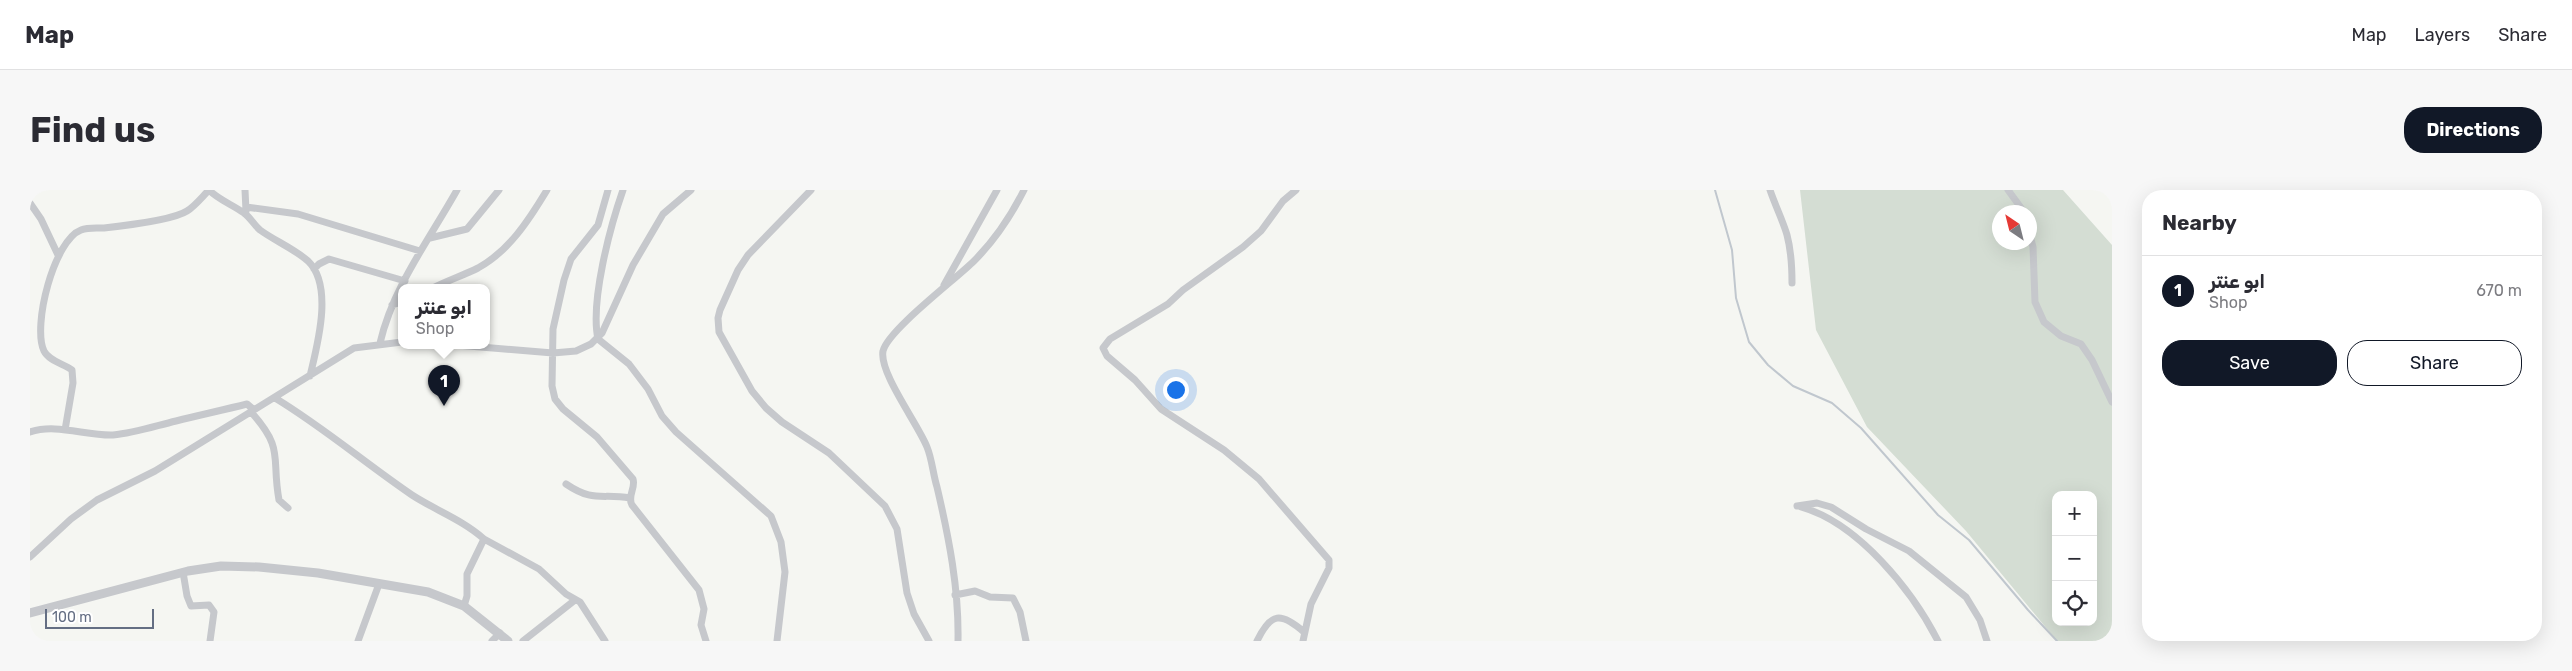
<!DOCTYPE html>
<html lang="en">
<head>
<meta charset="utf-8">
<style>
	:root { --surface:#fff; --page:#f7f7f7; --text:#2b2b33; --muted:#7c7c81; --line:#e1e1e2; --accent:#111827 }
	body { margin:0; font-family:Rubik,"Noto Naskh Arabic",sans-serif; background:var(--page); color:var(--text) }
	.controls { position:absolute; right:15px; bottom:15px; display:grid; overflow:hidden; border-radius:10px; box-shadow:0 5px 20px #0002 }
	.controls button { width:45px; height:45px; display:grid; place-items:center; padding:0; border:0; border-bottom:1px solid var(--line); background:var(--surface); color:var(--text); font:25px sans-serif }
	.compass { position:absolute; left:1962px; top:15px; width:45px; height:45px; border-radius:50%; background:var(--surface); box-shadow:0 5px 20px #0002; rotate:325deg }
	.scale { position:absolute; left:15px; bottom:12px; width:109px; box-sizing:border-box; padding-left:5px; border:2px solid #646e83; border-top:0; font-size:14px; line-height:18px; white-space:nowrap; color:#646e83; -webkit-text-stroke:4px #fff; paint-order:stroke }
	.you { position:absolute; left:1145px; top:199px; width:18px; height:18px; margin:-12px; border:4px solid #fff; border-radius:50%; background:#1a73e8; box-shadow:0 0 0 8px #1a73e833 }
	.badge { display:grid; place-items:center; width:32px; height:32px; border-radius:50%; background:var(--accent); color:#fff; font-size:16px; font-weight:700 }
	.pin { position:absolute; translate:-50% -41px; filter:drop-shadow(0 1px 2px #0008) }
	.pin::after { content:''; position:absolute; top:26px; width:18px; height:15px; background:inherit; clip-path:polygon(0 0,100% 0,50% 100%) }
	.popup { position:absolute; left:368px; top:94px; width:92px; height:65px; box-sizing:border-box; display:grid; place-content:center; border-radius:10px; background:var(--surface); filter:drop-shadow(0 1px 4px #0005); font-size:16px; white-space:nowrap; color:var(--muted) }
	.popup b { font-size:19px; color:var(--text) }
	.popup::after { content:''; position:absolute; left:50%; top:100%; margin-left:-10px; border:10px solid transparent; border-top-color:var(--surface) }
	.list { margin:0; padding:0; list-style:none }
	h2 { display:flex; justify-content:space-between; align-items:center; height:65px; margin:0; padding:0 20px; font-size:21px }
	h2 small { font-size:16px; font-weight:400; color:var(--muted) }
	.list li { display:grid; grid-template-columns:32px 1fr auto; gap:15px; align-items:center; box-sizing:border-box; height:70px; padding:0 20px; border-top:1px solid var(--line) }
	.list b { display:block; font-size:19px; white-space:nowrap }
	.list p { margin:0; font-size:16px; white-space:nowrap; color:var(--muted) }
	.list em { font-size:16px; font-style:normal; color:var(--muted) }
	.actions { display:flex; gap:10px; padding:15px 20px }
	.actions a { flex:1; padding:11px 0; border:1px solid var(--accent); border-radius:20px; text-align:center; font-size:18px; color:var(--accent) }
	.actions .main { background:var(--accent); color:#fff }
	.icon { flex:none; width:28px; height:28px; fill:none; stroke:currentColor; stroke-width:2; stroke-linecap:round; stroke-linejoin:round }
	.map { position:relative; flex:none; width:2082px; height:451px; overflow:hidden; border-radius:20px }
	header { display:flex; align-items:center; gap:30px; box-sizing:border-box; height:70px; padding:0 25px; background:var(--surface); border-bottom:1px solid var(--line) }
	header strong { font-size:24px }
	nav { display:flex; gap:28px; margin-inline-start:auto; font-size:18px }
	.intro { display:flex; align-items:center; justify-content:space-between; box-sizing:border-box; height:120px; padding:0 30px }
	h1 { margin:0; font-size:35px }
	.button { padding:12px 22px; border-radius:20px; background:var(--accent); color:#fff; font-size:18px; font-weight:700 }
	main { display:flex; gap:30px; padding:0 30px }
	aside { flex:1; background:var(--surface); border-radius:20px; box-shadow:0 5px 20px #0002 }
	.map>svg:first-child { display:block }
	.green { fill:#d4ddd3; fill-rule:evenodd }
	.lines { fill:none; stroke-linecap:round; stroke-linejoin:round }
	.stream { stroke:#c0c7ce; stroke-width:2 }
	.minor { stroke:#c6c8cc; stroke-width:7 }
	.tertiary { stroke:#c6c8cc; stroke-width:9 }
</style>
</head>
<body>
<header>
<strong>Map</strong>
<nav><a>Map</a><a>Layers</a><a>Share</a></nav>
</header>
<div class="intro"><h1>Find us</h1><a class="button">Directions</a></div>
<main>
<div class="map">
<svg width="2082" height="451" viewBox="0 0 2082 451">
	<rect width="100%" height="100%" fill="#f5f6f2"/>
	<path class="green" d="M1770,0H2033L2082,55V451H2027L1936,341L1837,237L1786,140ZM1970,22H2000V52H1970ZM2026,305H2063V432H2026Z"/>
	<g class="lines">
		<path class="stream" d="M1685,0L1702,60L1706,108L1719,152L1738,175L1763,196L1802,213L1831,238L1908,325L1939,350L1998,420L2027,451"/>
		<path class="minor" d="M179,0C189,10 203,15 214,23C220,27 224,35 230,40C245,51 263,58 278,71C304,96 287,156 280,186
			M215,0L216,21
			M578,0L568,35L541,69L534,90L523,139L522,196L525,209L533,219L567,247L603,289C606,298 597,306 602,315L669,400L674,419L671,435L676,451
			M593,0C580,37 560,112 568,149L599,174L618,199L632,226L646,242L741,326L751,352L755,382L747,451
			M781,0L718,65L708,80L690,120L688,128L689,142L722,201L736,218L752,232L799,263L855,316L867,339L877,403L884,424L899,451
			M1266,0L1253,11L1231,41L1213,57L1153,100L1138,114L1080,149L1073,158L1077,166L1105,190L1131,219L1194,260L1229,289L1299,370V378L1281,414L1273,451
			M1740,0C1745,15 1753,31 1757,45C1761,60 1762,77 1762,93
			M1978,0L1994,22
			M0,13L11,29L28,65
			M216,17L268,24L390,61
			M2000,46L2003,57L2005,112L2014,132L2031,146L2051,154L2062,170L2082,212
			M400,48L437,39L469,0
			M284,79L289,74L299,69L375,91
			M914,95L967,0
			M405,97C419,90 434,85 448,78C479,61 499,30 517,0
			M362,115L372,112
			M350,153C363,97 399,50 427,0
			M427,155L523,163L546,161L561,154L572,143L603,75L633,24L661,0
			M245,208C293,237 335,273 382,305C405,320 433,330 454,349L437,384V406L434,416
			M221,222C255,260 241,266 249,310L258,318
			M35,240L43,193L42,180C34,174 19,171 14,161C2,136 24,50 51,40C58,37 67,38 74,38C92,36 143,30 157,21C165,16 172,7 179,0
			M0,242C26,233 56,246 83,245C105,243 125,236 146,231C170,225 193,220 217,214L224,220
			M536,294C564,313 572,303 600,308
			M1767,316L1787,313L1801,317L1836,339L1879,361L1936,407L1950,430L1957,451
			M1771,317C1828,333 1882,400 1908,451
			M454,349L509,379L536,404L550,412L575,451
			M0,367L41,329L67,310L125,281L324,158L372,152
			M153,382L157,406L161,416L179,415L184,422L180,451
			M925,405L945,401L960,407L983,408L990,422L996,451
			M328,451L349,394
			M462,451L470,443
			M493,451L545,410
			M928,451C929,399 919,348 907,297C903,284 902,269 897,257C888,234 849,183 853,161C858,140 926,89 944,71C965,50 981,26 994,0
			M1227,451C1241,422 1251,422 1274,442"/>
		<path class="tertiary" d="M0,423L158,381L191,376L229,377L288,383L398,402L434,416L478,451"/>
	</g>
</svg>
<div class="controls">
<button>+</button>
<button>−</button>
<button><svg class="icon" aria-label="locate" viewBox="0 0 24 24"><circle cx="12" cy="12" r="6"/><path d="M12 2v4M12 18v4M2 12h4M18 12h4"/></svg></button>
</div>
<svg class="compass" viewBox="-18 -18 36 36"><path d="M0-13l5 13h-10z" fill="#e53935"/><path d="M0 13l5-13h-10z" fill="#7c7c81"/></svg>
<div class="scale">100 m</div>
<div class="you"></div>
<div class="pin badge" style="left:414px;top:216px">1</div>
<div class="popup"><b>ابو عنتر</b>Shop</div>
</div>
<aside>
<h2>Nearby<small></small></h2>
<ul class="list">
<li><span class="badge">1</span><div><b>ابو عنتر</b><p>Shop</p></div><em>670 m</em></li>
</ul>
<div class="actions"><a class="main">Save</a><a>Share</a></div>
</aside>
</main>
</body>
</html>
